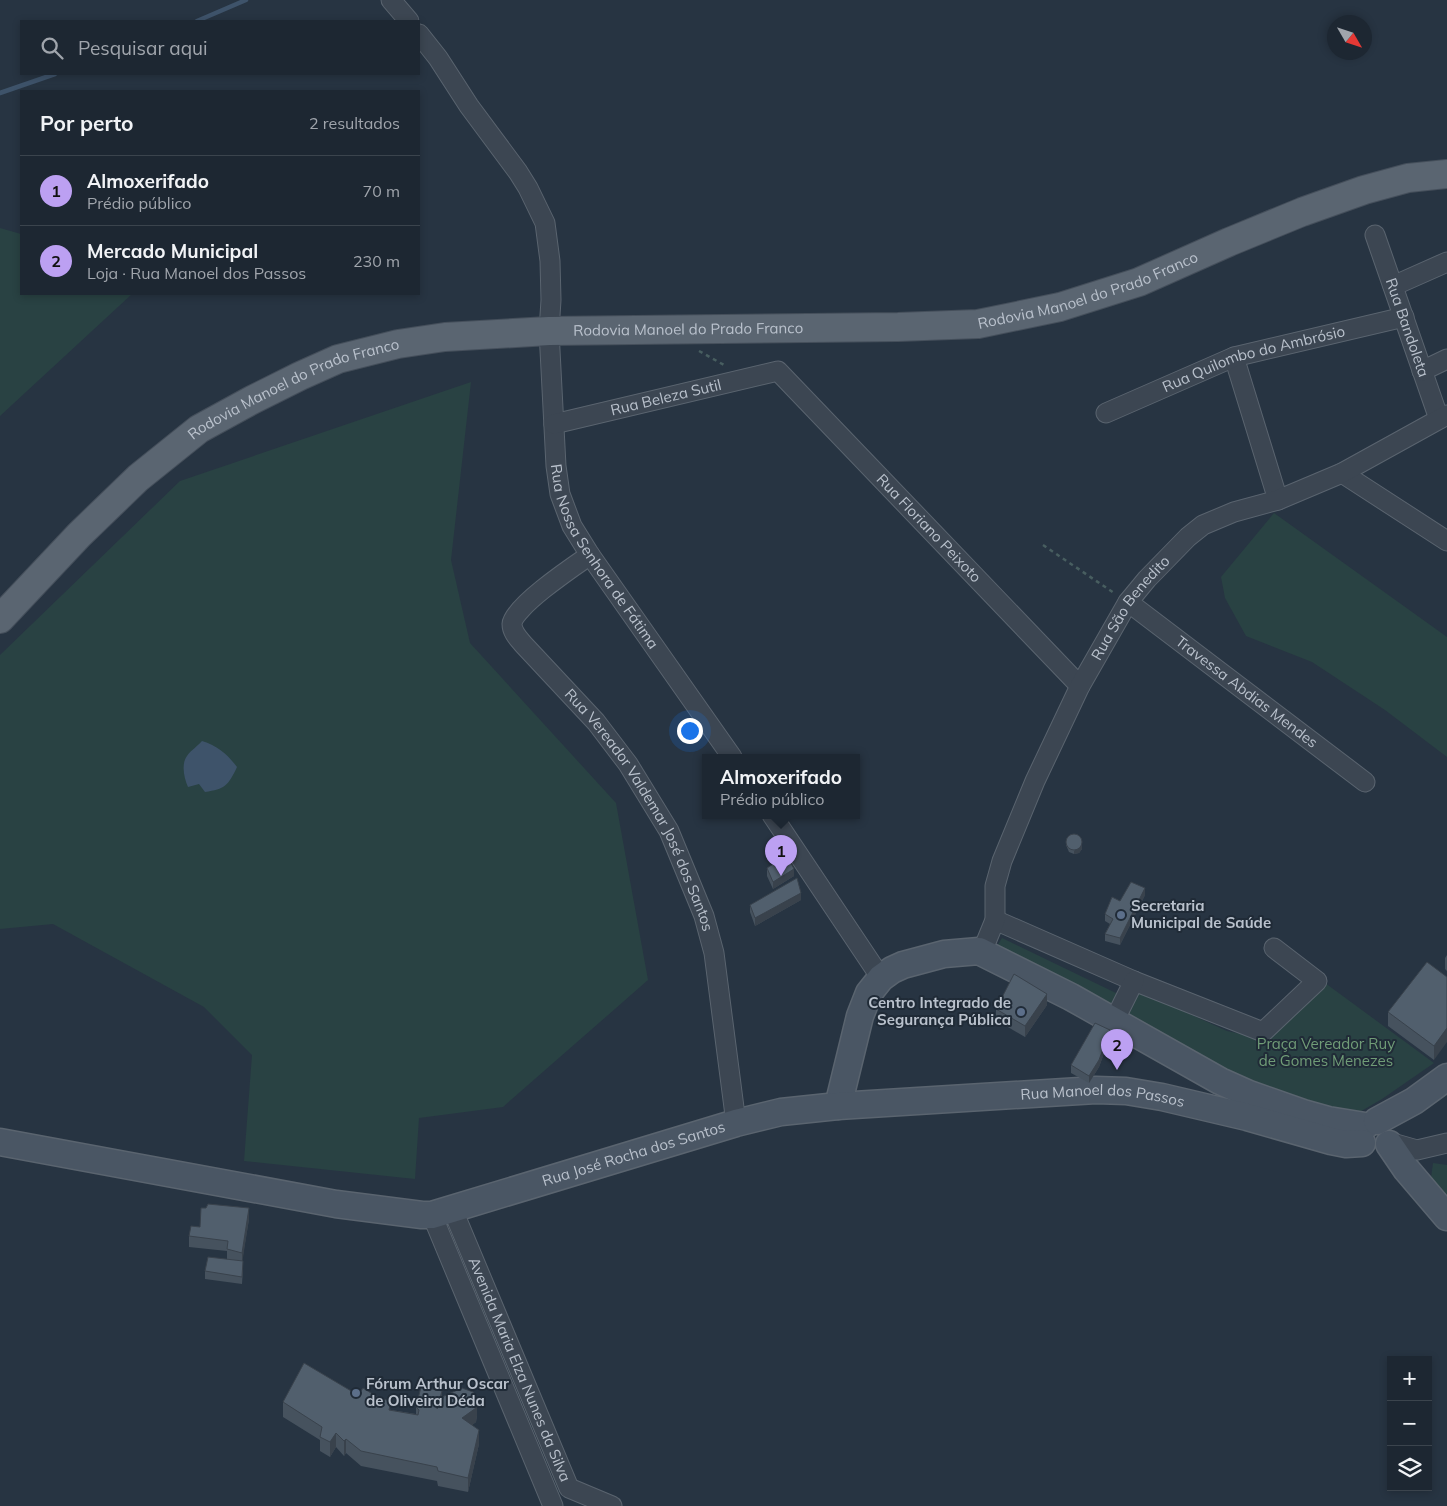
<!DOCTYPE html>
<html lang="pt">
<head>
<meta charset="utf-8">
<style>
	:root { --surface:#1d2732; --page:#252f3a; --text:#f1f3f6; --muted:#a0a5ac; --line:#3b444d; --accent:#bca0f2 }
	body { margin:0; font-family:Mulish,sans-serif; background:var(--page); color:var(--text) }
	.controls { position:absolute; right:15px; bottom:15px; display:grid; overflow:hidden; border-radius:0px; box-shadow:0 2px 8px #0003 }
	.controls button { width:45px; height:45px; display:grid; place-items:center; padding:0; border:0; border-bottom:1px solid var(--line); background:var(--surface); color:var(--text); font:25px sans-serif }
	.compass { position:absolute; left:1327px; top:15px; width:45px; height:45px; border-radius:50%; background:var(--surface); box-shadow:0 2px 8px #0003; rotate:129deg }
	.you { position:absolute; left:689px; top:730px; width:18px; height:18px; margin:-12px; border:4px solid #fff; border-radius:50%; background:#1a73e8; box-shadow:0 0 0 8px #1a73e833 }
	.badge { display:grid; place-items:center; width:32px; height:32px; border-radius:50%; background:var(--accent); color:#111; font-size:16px; font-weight:700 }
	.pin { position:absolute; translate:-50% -41px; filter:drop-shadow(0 1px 2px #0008) }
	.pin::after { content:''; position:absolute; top:26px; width:18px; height:15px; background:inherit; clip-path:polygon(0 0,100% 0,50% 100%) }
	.popup { position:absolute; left:702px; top:754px; width:158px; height:65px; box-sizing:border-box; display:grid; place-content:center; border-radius:0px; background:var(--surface); filter:drop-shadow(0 1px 4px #0005); font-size:16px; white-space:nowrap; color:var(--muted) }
	.popup b { font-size:19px; color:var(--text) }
	.popup::after { content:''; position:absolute; left:50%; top:100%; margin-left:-10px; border:10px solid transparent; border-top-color:var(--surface) }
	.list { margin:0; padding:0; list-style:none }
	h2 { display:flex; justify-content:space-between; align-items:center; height:65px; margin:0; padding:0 20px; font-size:21px }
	h2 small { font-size:16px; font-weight:400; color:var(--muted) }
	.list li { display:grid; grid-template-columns:32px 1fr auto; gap:15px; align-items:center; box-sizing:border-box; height:70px; padding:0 20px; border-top:1px solid var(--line) }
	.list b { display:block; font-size:19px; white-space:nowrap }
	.list p { margin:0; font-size:16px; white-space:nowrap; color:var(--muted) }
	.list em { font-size:16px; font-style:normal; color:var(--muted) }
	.icon { flex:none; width:28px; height:28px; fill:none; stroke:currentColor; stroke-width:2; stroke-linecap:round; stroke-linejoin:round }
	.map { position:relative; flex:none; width:1447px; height:1506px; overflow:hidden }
	.search { position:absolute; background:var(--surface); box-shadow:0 2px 8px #0003; left:20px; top:20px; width:400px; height:55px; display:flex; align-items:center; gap:12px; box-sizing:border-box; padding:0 18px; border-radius:0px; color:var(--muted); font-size:19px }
	.panel { position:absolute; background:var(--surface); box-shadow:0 2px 8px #0003; left:20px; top:90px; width:400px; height:205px; border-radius:0px }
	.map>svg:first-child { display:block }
	.green { fill:#294243 }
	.water { fill:#3e536a }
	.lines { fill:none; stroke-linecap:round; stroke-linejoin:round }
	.stream { stroke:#3e536a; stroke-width:4.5 }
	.street-casing { stroke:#5a646f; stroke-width:21 }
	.secondary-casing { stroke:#5a646f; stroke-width:29 }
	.primary-casing { stroke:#454f5b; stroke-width:30 }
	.path { stroke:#485e60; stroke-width:2.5; stroke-dasharray:4 4; stroke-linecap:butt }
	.street { stroke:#3c4652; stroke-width:19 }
	.secondary { stroke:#4a5664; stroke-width:26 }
	.primary { stroke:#5a6571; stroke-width:28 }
	.wall { fill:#46525e }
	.shaded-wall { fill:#39424c }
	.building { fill:#515f6d; stroke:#39424c }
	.service-dot { fill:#5c6f8a; stroke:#202b37; stroke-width:2 }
	.labels { text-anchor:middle; stroke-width:4; stroke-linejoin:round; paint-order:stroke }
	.street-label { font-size:15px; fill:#b9c1cc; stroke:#202b37 }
	.poi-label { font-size:15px; font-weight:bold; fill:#b9c1cc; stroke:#202b37; text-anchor:start }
	.park-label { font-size:15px; fill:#709c77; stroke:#202b37 }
</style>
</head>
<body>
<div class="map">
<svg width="1447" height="1506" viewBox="0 0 1447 1506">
	<rect width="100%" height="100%" fill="#273442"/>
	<path class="green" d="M0,228L21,234V294H132L0,416Z
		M471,382L451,560L470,643L616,803L648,980L503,1107L419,1118L415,1179L244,1161L252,1055L204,1007L53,924L0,929V655L180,481Z
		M1274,513L1447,637V757L1385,710L1312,662L1246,636L1225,598L1221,577Z
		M1002,938L1118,994L1111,1010L994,951Z
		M1321,980L1434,1063L1382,1099L1358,1113L1277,1096L1123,1020L1137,990L1227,1031L1241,1034L1264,1036Z
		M1433,1163L1447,1165V1199L1431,1178Z"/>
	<path class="water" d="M202,741C218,746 228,755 237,767C228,786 225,789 205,792L199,784L188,787C184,778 181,764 187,756C191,750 198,746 202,741Z"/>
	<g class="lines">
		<path class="stream" d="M197,21L246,0
			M0,93L55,74"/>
		<defs>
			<g id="street">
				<path d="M391,0L409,21"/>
				<path id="s1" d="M419,34L438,58L469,106L518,172L528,188L545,223L550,261L551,300L549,331L556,466L560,494L572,526L590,555L732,757"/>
				<path id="s2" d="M1375,235L1439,419"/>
				<path d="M1393,286L1447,262"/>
				<path d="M1234,357L1278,500"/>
				<path d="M1422,371L1447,359"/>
				<path id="s3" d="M1106,413L1234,357L1404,317"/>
				<path id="s4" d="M554,424L778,371L1080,686"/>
				<path d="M1342,473L1447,541"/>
				<path id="s5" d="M590,555C574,566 513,607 512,624C512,632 518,638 523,644L596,722L628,764L669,831L704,916L714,953L736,1123"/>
				<path id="s6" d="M1128,602L1365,782"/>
				<path d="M772,815L881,978"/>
				<path d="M995,920L1134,981L1263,1032L1317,981L1274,948"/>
				<path id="s7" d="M979,951L986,942L995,920V886L1002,861L1035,781L1080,686L1128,602L1147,579L1188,537L1203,525L1234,512L1278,500L1342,473L1447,415"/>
				<path d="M1114,1021L1134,981"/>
				<path d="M1389,1142L1417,1150L1447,1143"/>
				<path id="s8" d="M452,1208L569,1488L612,1506"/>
				<path d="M432,1215L553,1506"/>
			</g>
			<g id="secondary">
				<path d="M838,1106L860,1016L869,993L881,978L892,970L903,965L944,954L979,951L1071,997L1220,1081L1249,1094L1303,1113L1328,1120L1365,1126"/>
				<path d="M1377,1121L1414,1101L1447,1077"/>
				<path id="s9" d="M0,1142L336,1204L422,1215H432L736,1123L781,1112L838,1106L1096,1090L1126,1091L1162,1097L1247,1117L1331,1141L1346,1144L1362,1143"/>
				<path d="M1389,1144L1406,1169L1447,1217"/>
			</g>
			<g id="primary">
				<path id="s10" d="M0,619L79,535L138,478L199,429L252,400L300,376L338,359L398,344L445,337L549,331L898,327L978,324L1060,307L1139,282L1229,242L1302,212L1364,190L1408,178L1447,174"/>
			</g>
		</defs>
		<use href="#street" class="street-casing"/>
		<use href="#secondary" class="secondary-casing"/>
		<use href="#primary" class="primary-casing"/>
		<path class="path" d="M699,351L724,365
			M1043,545L1114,593"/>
		<use href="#street" class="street"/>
		<use href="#secondary" class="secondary"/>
		<use href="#primary" class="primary"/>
	</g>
	<path class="wall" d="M1066,841L1082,849L1079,853L1074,854L1069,852L1066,845Z
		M767,868L794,876L773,889L767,876Z
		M1145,895L1120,945L1105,941V934L1110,924L1105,921V914L1120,901Z
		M801,900L755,926L750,912V905Z
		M1447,955V971L1445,969V958Z
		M1447,977L1434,1060L1388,1026V1012Z
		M1047,1005L1025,1037L996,1020V1009Z
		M1110,1037L1099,1067L1089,1083L1071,1073V1065Z
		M249,1219L242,1261L243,1269L242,1284L205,1279V1271L227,1260V1251L189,1247V1236L200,1227Z
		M358,1395L391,1410L416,1414V1407L442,1400L477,1415L476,1422L472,1425L479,1444L468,1492L438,1486L437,1481L361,1466L346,1453L344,1456L336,1447L330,1457L320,1451V1440L283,1417V1402Z"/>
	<path class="shaded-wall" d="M1082,845V849L1079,853L1074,854V851Z
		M794,869V876L773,889V882Z
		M1145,888V895L1120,945V938Z
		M801,893V900L755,926V918Z
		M1047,994V1005L1025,1037V1026Z
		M1447,1028V1042L1434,1060V1046Z
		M1110,1030V1037L1099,1067L1089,1083V1076Z
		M249,1208V1219L242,1264V1253Z
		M442,1391V1406L437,1409Z
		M477,1400V1415L476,1422L462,1433V1418Z
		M479,1430V1444L468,1492V1478Z
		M336,1433V1447L330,1457V1442Z
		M346,1439V1453L344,1456V1441Z"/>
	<path class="building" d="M1066 842a8 8 0 1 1 16 0a8 8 0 1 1-16 0Z
		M787,855L794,869L773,882L767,868Z
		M797,878L801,893L755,918L750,905Z
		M1131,882L1145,888L1120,938L1105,934L1113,919L1105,914L1112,897L1120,901Z
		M1427,962L1447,977V1028L1434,1046L1388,1012Z
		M1014,974L1047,994L1025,1026L996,1009Z
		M1095,1023L1110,1030L1099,1060L1089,1076L1071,1065Z
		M208,1204L249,1208L242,1253L227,1249L228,1241L189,1236L191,1226L200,1227L201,1208H206Z
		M208,1257L243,1261L242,1277L205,1271Z
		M304,1363L358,1395L363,1388L379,1398L391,1401L389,1410L418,1415L419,1410L416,1407L421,1387L442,1391L437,1409L444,1396L462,1388L473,1392L477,1400L476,1408L462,1418L479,1430L468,1478L438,1471L437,1467L361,1451L346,1439L344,1441L336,1433L330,1442L320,1437L322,1427L283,1402Z"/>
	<g class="service-dot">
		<circle cx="1121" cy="915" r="5"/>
		<circle cx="1021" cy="1012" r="5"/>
		<circle cx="356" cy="1393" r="5"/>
	</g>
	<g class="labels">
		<g class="street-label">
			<text dy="5" stroke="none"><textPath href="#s10" startOffset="1189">Rodovia Manoel do Prado Franco</textPath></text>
			<text dy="5" stroke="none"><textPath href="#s2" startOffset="98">Rua Bandoleta</textPath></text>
			<text dy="5" stroke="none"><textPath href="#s10" startOffset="784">Rodovia Manoel do Prado Franco</textPath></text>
			<text dy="5" stroke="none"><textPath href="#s3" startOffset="158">Rua Quilombo do Ambrósio</textPath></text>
			<text dy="5" stroke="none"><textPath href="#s10" startOffset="379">Rodovia Manoel do Prado Franco</textPath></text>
			<text dy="5" stroke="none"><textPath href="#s4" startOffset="115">Rua Beleza Sutil</textPath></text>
			<text dy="5" stroke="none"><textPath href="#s4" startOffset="448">Rua Floriano Peixoto</textPath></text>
			<text dy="5" stroke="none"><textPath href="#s1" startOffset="575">Rua Nossa Senhora de Fátima</textPath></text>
			<text dy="5" stroke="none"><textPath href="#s7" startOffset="380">Rua São Benedito</textPath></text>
			<text dy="5" stroke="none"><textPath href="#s6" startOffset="149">Travessa Abdias Mendes</textPath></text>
			<text dy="5" stroke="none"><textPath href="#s5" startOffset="334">Rua Vereador Valdemar José dos Santos</textPath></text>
			<text dy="5" stroke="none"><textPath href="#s9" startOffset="1125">Rua Manoel dos Passos</textPath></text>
			<text dy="5" stroke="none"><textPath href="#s9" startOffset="649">Rua José Rocha dos Santos</textPath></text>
			<text dy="5" stroke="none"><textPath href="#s8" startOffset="175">Avenida Maria Elza Nunes da Silva</textPath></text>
		</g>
		<g class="poi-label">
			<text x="1131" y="911">Secretaria<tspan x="1131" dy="17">Municipal de Saúde</tspan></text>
			<text x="1011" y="1008" text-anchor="end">Centro Integrado de<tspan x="1011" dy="17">Segurança Pública</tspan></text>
			<text x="366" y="1389">Fórum Arthur Oscar<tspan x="366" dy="17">de Oliveira Déda</tspan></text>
		</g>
		<g class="park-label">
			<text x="1326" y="1049">Praça Vereador Ruy<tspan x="1326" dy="17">de Gomes Menezes</tspan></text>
		</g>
	</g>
</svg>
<div class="controls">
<button>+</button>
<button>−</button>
<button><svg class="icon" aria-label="layers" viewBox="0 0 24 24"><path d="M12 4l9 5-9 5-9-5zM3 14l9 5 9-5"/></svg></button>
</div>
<svg class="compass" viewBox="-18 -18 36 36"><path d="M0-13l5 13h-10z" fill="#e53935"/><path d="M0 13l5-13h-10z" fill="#a0a5ac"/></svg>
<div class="you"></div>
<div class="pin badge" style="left:781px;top:876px">1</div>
<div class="popup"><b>Almoxerifado</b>Prédio público</div>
<div class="pin badge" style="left:1117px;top:1070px">2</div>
<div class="search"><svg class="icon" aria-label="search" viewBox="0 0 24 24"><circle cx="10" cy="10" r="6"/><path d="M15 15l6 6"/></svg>Pesquisar aqui</div>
<section class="panel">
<h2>Por perto<small>2 resultados</small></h2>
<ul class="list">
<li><span class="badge">1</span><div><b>Almoxerifado</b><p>Prédio público</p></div><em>70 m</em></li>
<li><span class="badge">2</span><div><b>Mercado Municipal</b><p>Loja · Rua Manoel dos Passos</p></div><em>230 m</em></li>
</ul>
</section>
</div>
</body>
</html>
